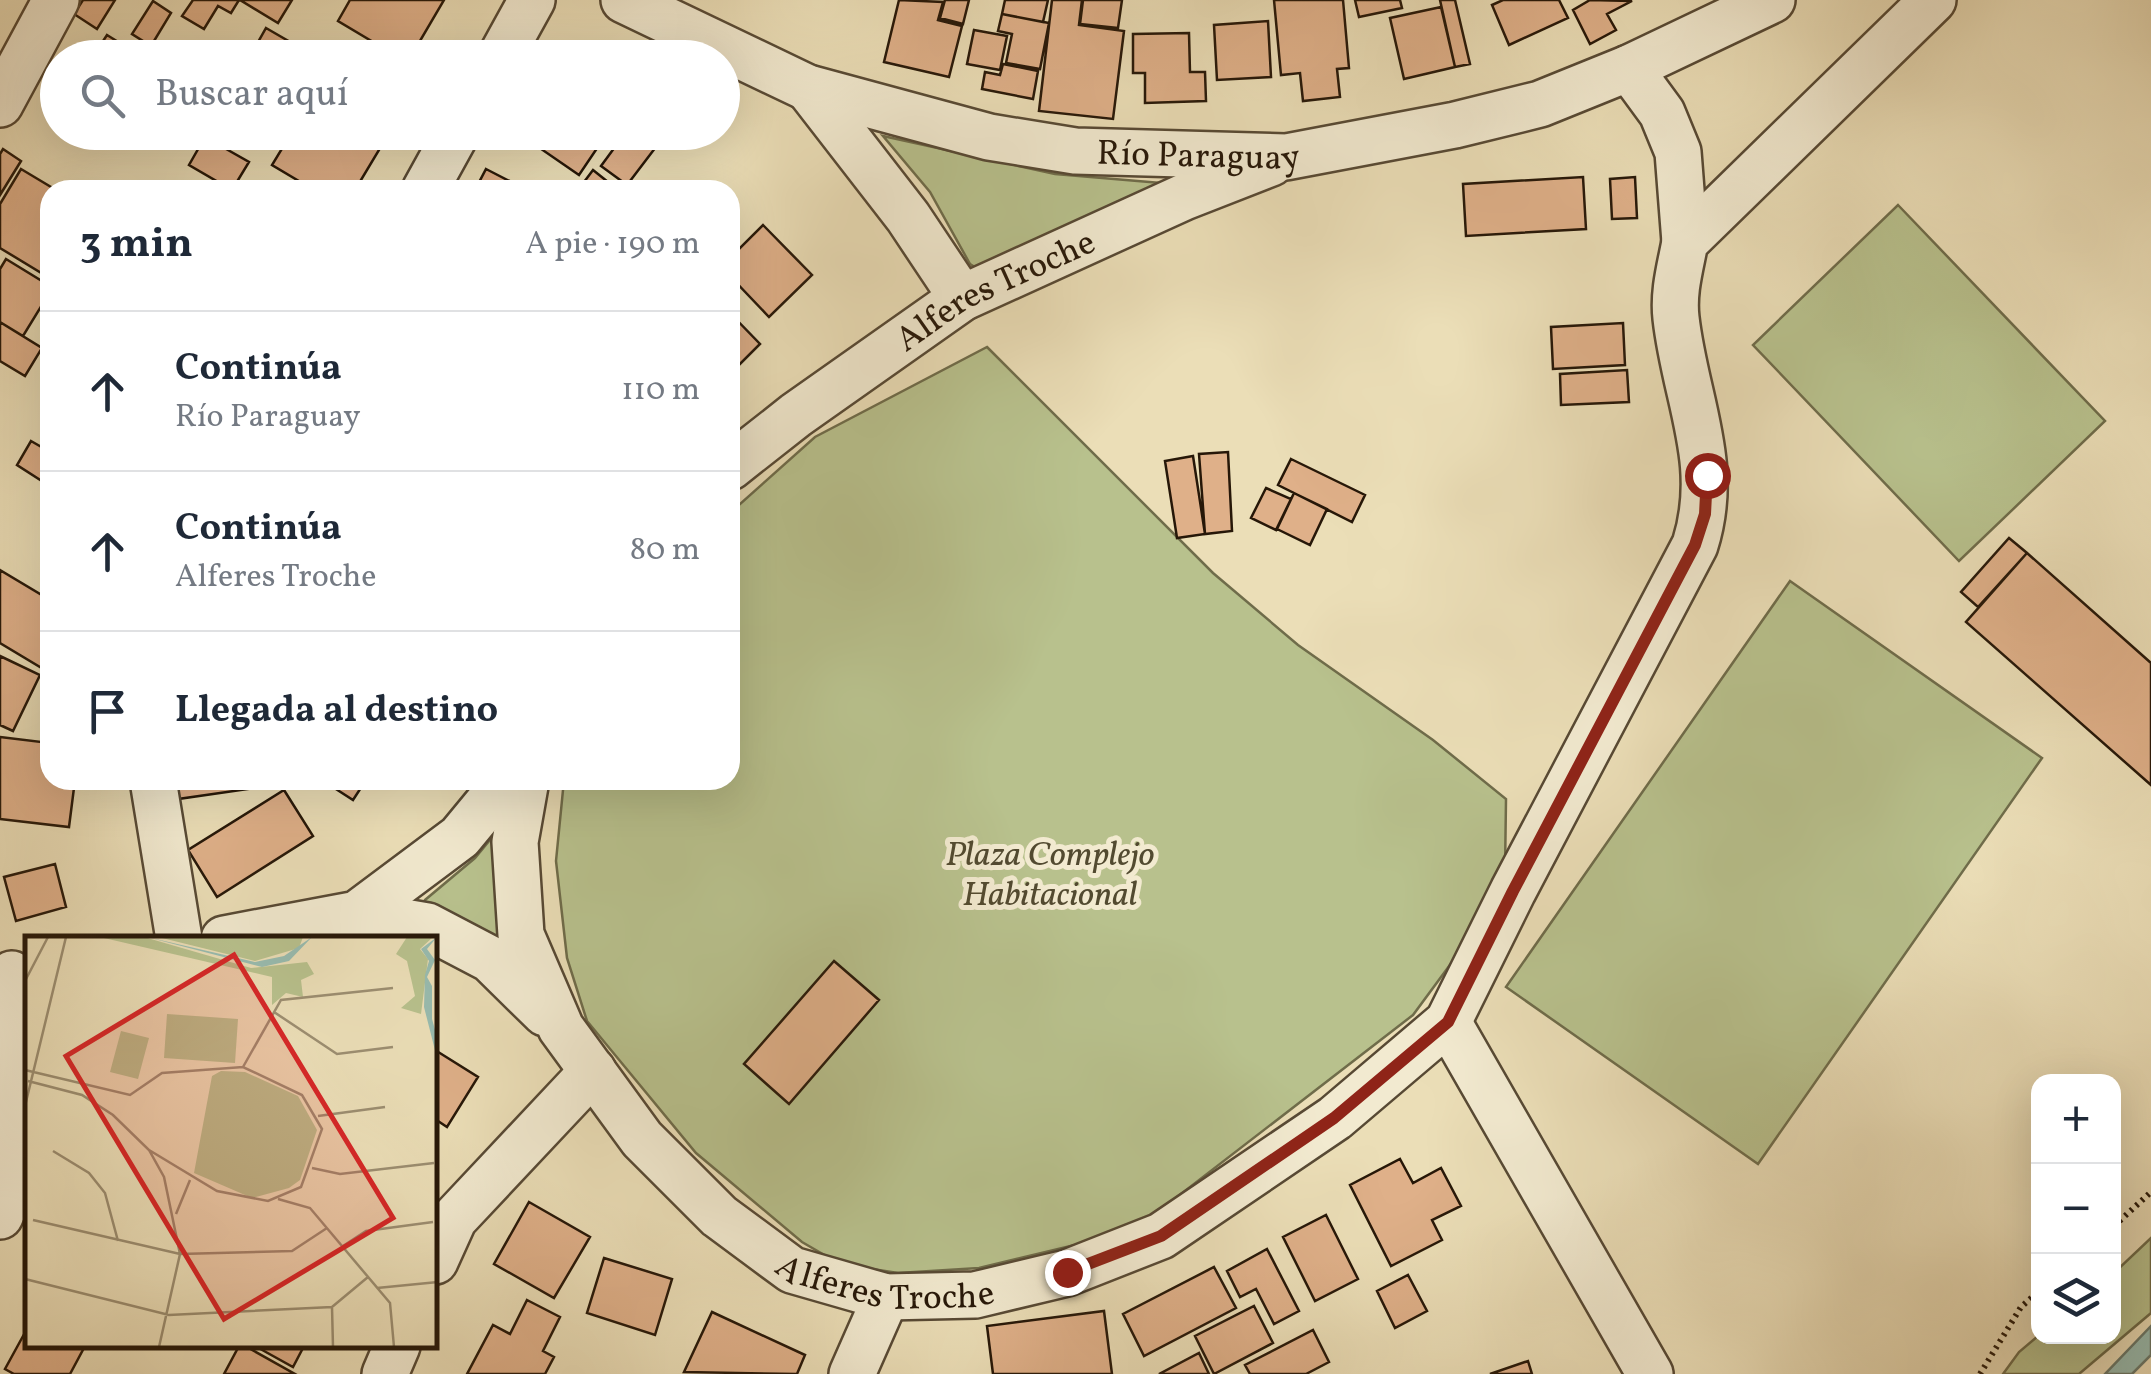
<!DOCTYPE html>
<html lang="es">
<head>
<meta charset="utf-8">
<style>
	:root { --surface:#fff; --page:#f6f6f7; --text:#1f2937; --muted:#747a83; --line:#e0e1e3 }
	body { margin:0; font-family:Vollkorn,serif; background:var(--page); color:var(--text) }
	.controls { position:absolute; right:30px; bottom:30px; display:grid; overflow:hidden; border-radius:20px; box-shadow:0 10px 40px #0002 }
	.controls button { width:90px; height:90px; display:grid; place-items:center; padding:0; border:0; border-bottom:2px solid var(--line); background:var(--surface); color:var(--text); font:50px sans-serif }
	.stop { position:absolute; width:30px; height:30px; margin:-22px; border:8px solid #8f2418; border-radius:50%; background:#fff }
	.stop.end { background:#8f2418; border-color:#fff; box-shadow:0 2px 10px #0008 }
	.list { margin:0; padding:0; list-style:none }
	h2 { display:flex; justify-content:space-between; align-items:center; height:130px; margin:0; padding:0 40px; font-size:42px }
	h2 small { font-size:32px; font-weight:400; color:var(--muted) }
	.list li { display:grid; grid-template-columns:65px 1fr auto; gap:30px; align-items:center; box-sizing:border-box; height:160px; padding:0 40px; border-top:2px solid var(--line) }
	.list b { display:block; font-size:38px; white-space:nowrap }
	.list p { margin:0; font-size:32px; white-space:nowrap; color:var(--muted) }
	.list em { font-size:32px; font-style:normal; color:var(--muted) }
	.icon { flex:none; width:55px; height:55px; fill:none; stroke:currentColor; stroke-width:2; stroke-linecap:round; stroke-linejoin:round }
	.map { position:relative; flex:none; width:2151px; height:1374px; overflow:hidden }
	.search { position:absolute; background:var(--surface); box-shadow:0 10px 40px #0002; left:40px; top:40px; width:700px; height:110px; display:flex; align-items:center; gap:25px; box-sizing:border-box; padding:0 35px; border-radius:55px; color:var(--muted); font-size:38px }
	.panel { position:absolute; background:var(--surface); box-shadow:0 10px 40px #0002; left:40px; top:180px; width:700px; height:610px; border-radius:30px }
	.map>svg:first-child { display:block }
	.green { fill:#b8c18d; stroke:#6f6c4a; stroke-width:2.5 }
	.water { fill:#98bcb0; stroke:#6a7a6d; stroke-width:2.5 }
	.building { fill:#dfb089; stroke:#261708; stroke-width:2.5 }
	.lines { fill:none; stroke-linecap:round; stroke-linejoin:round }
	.street-casing { stroke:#574934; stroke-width:50 }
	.path { stroke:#261708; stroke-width:6; stroke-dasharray:2.5 5; stroke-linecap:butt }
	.street { stroke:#f2ead0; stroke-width:45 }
	.route { stroke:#8f2418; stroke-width:12 }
	.labels { text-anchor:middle; stroke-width:10; stroke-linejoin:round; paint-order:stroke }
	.street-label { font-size:35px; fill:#261708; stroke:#f2ead0 }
	.park-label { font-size:35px; font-style:italic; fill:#524a30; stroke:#f2ead0 }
	.inset-road { fill:none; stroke:#9c8e71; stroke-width:2.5 }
	.view { fill:#d62828; fill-opacity:0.15; stroke:#d62828; stroke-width:5 }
	.inset-edge { fill:none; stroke:#261708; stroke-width:5 }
</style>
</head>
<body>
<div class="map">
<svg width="2151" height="1374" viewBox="0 0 2151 1374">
	<rect width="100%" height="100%" fill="#ebdeb7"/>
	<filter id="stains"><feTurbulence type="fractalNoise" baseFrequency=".002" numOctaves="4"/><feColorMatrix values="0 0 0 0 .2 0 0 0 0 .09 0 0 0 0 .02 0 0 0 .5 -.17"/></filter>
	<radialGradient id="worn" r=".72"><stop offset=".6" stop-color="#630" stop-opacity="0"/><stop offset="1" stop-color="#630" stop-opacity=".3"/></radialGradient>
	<path class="green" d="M883,136L1055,174L1173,184L978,269L970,264L930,192Z
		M1898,205L2105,421L1959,561L1753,345Z
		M987,347L1213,573L1298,645L1433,740L1506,799L1505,872L1472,935L1413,1015L1146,1221L1075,1245L979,1268L898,1273L840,1264L802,1242L696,1153L587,1021L567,958L556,861L564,780H730V513L815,437Z
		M1790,581L2042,758L1758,1164L1506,987Z
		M494,835L504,940L424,908L425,900L475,858Z
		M2151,1238V1313L2079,1374H2003L2019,1352L2038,1336H2114V1273Z"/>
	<path class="water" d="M2151,1326V1355L2132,1374H2105Z"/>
	<path class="building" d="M83,0H115L97,29L74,14Z
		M193,0H239L231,13L218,6L204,29L182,16Z
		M240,0H292L278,23Z
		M350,0H444L410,58H400L338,21Z
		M899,0L943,2L938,20L962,26L949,77L884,62Z
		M945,0H969L963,24L940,18Z
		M1005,0H1048L1043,22L1002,14Z
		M1052,0H1082L1079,25L1124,31L1113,119L1039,111Z
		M1083,0H1122L1118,28L1080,24Z
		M1274,0H1343L1349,68L1337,69L1340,97L1303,101L1300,73L1281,75Z
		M1355,0H1400L1402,8L1359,17Z
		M1440,0H1455L1470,64L1455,67Z
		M1503,0H1559L1568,18L1509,45L1492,5Z
		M1590,0L1632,1L1607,14L1616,30L1590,44L1573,10Z
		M153,1L171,13L151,46L132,34Z
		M1441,7L1455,67L1404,79L1390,18Z
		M1002,14L1049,23L1040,69L1006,63L1012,34L998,31Z
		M1268,21L1271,77L1217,80L1214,25Z
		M266,28L297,46L290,58H249Z
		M974,30L1007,36L1000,70L967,64Z
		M1189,33L1190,72H1205L1206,101L1145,103V73H1133V34Z
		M107,35L144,58H92Z
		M358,42L384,58H349Z
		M582,47L584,58H545V54Z
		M1003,64L1038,71L1033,99L982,89L985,72L1000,75Z
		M292,132H372L385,140L355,190H314L272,165Z
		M537,132H608L579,175L531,142Z
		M626,132H653L662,139L627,185L601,166Z
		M205,137L249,162L232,190L189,165Z
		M3,149L21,161L0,195V154Z
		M21,169L56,190H50V263L43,274L0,248V204Z
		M486,169L527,190H475Z
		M593,170L613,186L610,190H578Z
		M1583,177L1586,229L1466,236L1463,184Z
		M1635,177L1637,218L1612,219L1610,179Z
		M763,225L812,275L769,317L730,276V258Z
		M6,259L50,286V292L23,336L0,322V269Z
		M730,313L760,344L730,374Z
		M0,322L42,348L25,376L0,361Z
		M1623,323L1625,365L1553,369L1551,327Z
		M1627,370L1629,402L1561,405L1560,374Z
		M31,441L50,452V475L45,483L17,465Z
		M1228,452L1232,531L1205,534L1199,454Z
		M1193,456L1205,534L1177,538L1165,461Z
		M1291,459L1365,495L1352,522L1278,485Z
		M1266,488L1291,499L1276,530L1251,518Z
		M1294,493L1327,509L1310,545L1277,529Z
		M2009,538L2027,553L1978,607L1961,592Z
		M2027,553L2151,663V785L1966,622Z
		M0,570L50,600V673L0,643Z
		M0,656L40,675L13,731L0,725Z
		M0,737L50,743V780H75L69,827L0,819Z
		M175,780H246L248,789L178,799Z
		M322,780H366L353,800Z
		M284,790L313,836L217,897L188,850Z
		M55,864L66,907L16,921L4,877Z
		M834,961L879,1000L789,1104L744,1064Z
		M435,1050L478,1077L447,1127L435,1119Z
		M1400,1159L1413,1183L1441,1168L1461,1206L1432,1220L1442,1240L1391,1266L1350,1185Z
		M529,1202L590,1237L554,1298L494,1264Z
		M1326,1215L1358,1279L1315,1301L1283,1237Z
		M1267,1249L1299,1311L1274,1324L1256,1289L1240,1297L1227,1271Z
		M604,1258L672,1279L655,1335L587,1313Z
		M1214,1267L1236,1308L1144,1356L1123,1314Z
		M1408,1275L1427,1311L1395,1328L1377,1291Z
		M527,1300L560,1317L543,1351L554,1357L545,1374H467L493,1325L510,1334Z
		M1254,1306L1273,1343L1214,1374L1195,1336Z
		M1104,1311L1112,1374H993L987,1326Z
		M712,1312L805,1355L797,1374L684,1372Z
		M28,1327V1346H85L70,1374H14L5,1369Z
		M1313,1330L1329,1362L1306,1374H1250L1245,1365Z
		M239,1346H245L295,1374H224Z
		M255,1346H304L293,1367Z
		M1199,1353L1209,1374H1159Z
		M1528,1361L1532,1374H1490Z"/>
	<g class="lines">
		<defs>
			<g id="street">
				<path id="s1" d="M624,0L808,88L989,137L1075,151L1286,157L1455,125L1540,104L1629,68L1772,0"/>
				<path d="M500,58L532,0"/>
				<path d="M1629,68L1662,113L1678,152L1685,242"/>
				<path d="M808,88L908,217L962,298"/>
				<path d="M0,104L56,0"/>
				<path d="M425,190L457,132"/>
				<path id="s2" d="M730,467L796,415L962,298L1184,197L1271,163"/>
				<path d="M153,780L179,939"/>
				<path id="s3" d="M526,780L515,842L521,935L561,1028L642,1139L719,1216L792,1270L886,1297L975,1295L1067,1273L1161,1236L1335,1118L1448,1022L1513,891L1695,545C1721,463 1685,399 1676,318C1673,292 1680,268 1685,242L1933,0"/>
				<path d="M357,914L427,926L490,959L545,1013"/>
				<path d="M224,939L357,914L460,837L507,780"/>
				<path d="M1448,1022L1650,1374"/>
				<path d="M0,1216L20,1170L12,974"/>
				<path d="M435,1261L454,1219L593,1071"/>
				<path d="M385,1374L397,1346"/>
				<path d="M852,1374L886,1297"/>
			</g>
		</defs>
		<use href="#street" class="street-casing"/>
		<path class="path" d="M2114,1226L2151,1192
			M1980,1374L2021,1307L2038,1292"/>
		<use href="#street" class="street"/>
	</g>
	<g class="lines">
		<path class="route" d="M1067,1272L1161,1236L1334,1118L1448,1022L1513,891L1695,545L1705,514L1707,475"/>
	</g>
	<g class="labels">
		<g class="street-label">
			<text dy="12" stroke="none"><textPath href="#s1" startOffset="602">Río Paraguay</textPath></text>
			<text dy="12" stroke="none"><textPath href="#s2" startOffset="320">Alferes Troche</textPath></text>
			<text dy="12" stroke="none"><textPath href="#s3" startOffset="690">Alferes Troche</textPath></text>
		</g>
		<g class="park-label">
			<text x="1050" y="865">Plaza Complejo<tspan x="1050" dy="40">Habitacional</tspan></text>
		</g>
	</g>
	<g transform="translate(25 936)">
		<rect width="412" height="412" fill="#ebdeb7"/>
		<path d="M119,1L226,32L282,26L289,38L276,44L278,61L261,57L247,69V41L79,2ZM133,1H278L274,12L230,25ZM382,1H408L395,13L403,23L396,78L376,72L390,60L382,25L371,18ZM142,78L213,83L210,127L139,122ZM96,95L124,102L113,143L85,136ZM196,135L220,136L273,160L292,194L275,244L264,252L227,262L169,237L187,140Z" fill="#b8c18d"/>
		<path d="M122,1L230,26L259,20L287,1L264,25L237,31ZM412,1L402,13L410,24L402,41L407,50V83L412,101V122L399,71L400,39L404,25L396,13Z" fill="#98bcb0"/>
		<path class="inset-road" d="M0,45L23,1M249,76L312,118L368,111M218,131L256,64L368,52M0,134L105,159L137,137L218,131L277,159L297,193L276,251L243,265L192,255L124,214M3,145L57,159L88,179L124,214L139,241L155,318L134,411M0,170L41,1M293,180L360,171M28,215L64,237L80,257L93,305M287,232L315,238L409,227M253,263L285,272L365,367L369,411M151,278L165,244M8,284L155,318L267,315L302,292M318,310L341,295L408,286M0,343L144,379L307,371L343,341M352,352L413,346M307,371L308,411"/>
		<path class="view" d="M209,19L368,282L199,383L41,120Z"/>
		<rect width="412" height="412" class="inset-edge"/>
	</g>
	<rect width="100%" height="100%" filter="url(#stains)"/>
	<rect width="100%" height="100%" fill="url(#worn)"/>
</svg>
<div class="controls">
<button>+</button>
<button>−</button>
<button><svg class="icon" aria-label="layers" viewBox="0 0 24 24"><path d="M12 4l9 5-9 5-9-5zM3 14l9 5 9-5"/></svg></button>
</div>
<div class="stop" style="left:1707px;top:475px"></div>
<div class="stop end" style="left:1067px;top:1272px"></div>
<div class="search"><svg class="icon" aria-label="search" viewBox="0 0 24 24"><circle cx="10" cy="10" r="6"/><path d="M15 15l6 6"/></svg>Buscar aquí</div>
<section class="panel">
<h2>3 min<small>A pie · 190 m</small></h2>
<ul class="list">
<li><svg class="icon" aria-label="ahead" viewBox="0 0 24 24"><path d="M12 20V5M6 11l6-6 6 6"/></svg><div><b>Continúa</b><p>Río Paraguay</p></div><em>110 m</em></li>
<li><svg class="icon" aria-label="ahead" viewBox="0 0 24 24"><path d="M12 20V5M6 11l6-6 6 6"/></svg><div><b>Continúa</b><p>Alferes Troche</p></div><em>80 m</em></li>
<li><svg class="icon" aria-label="arrive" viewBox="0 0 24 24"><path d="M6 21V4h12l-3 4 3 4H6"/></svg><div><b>Llegada al destino</b></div></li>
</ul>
</section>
</div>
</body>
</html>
